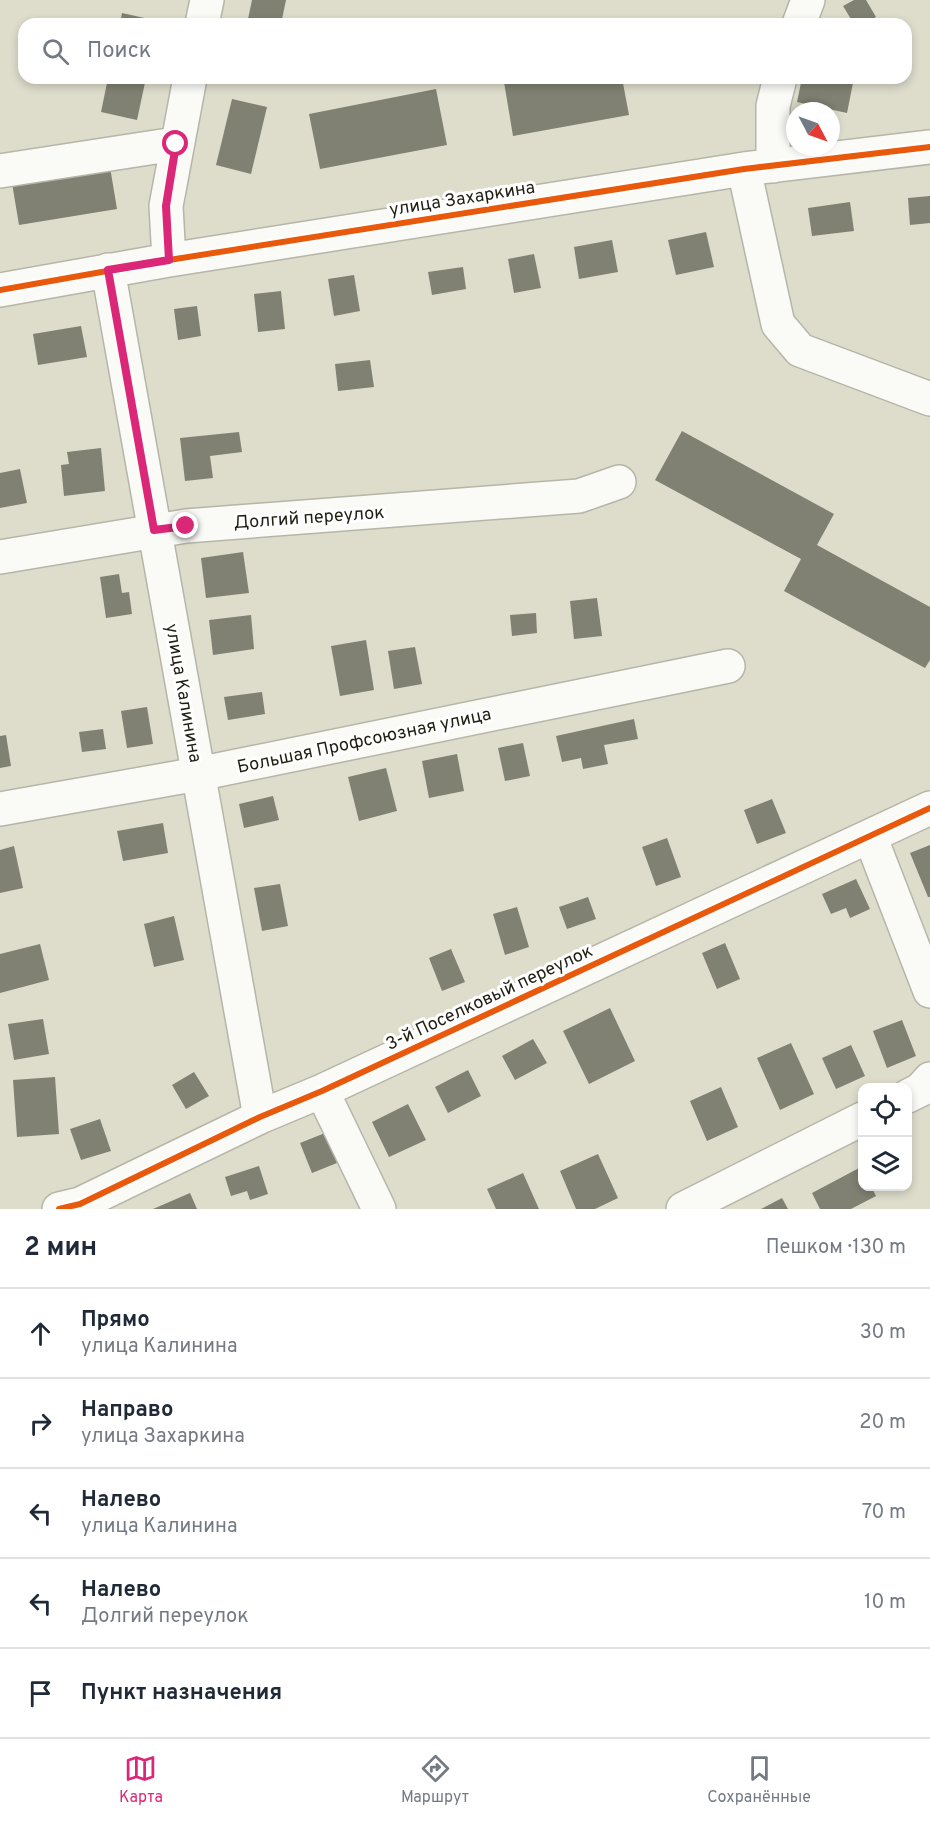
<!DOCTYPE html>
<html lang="ru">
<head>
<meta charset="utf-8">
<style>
	:root { --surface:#fff; --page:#f6f6f7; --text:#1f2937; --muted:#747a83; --line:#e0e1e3; --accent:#db2777 }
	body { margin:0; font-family:Overpass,sans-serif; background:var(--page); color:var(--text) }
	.controls { position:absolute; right:18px; bottom:18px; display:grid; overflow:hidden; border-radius:12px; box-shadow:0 3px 9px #0003 }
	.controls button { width:54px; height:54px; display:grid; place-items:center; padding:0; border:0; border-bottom:2px solid var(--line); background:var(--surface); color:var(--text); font:30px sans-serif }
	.compass { position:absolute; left:786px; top:102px; width:54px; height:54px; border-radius:50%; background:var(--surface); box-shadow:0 3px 9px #0003; rotate:131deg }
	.stop { position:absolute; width:18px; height:18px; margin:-14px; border:4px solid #db2777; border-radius:50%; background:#fff }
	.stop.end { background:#db2777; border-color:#fff; box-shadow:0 2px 6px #0008 }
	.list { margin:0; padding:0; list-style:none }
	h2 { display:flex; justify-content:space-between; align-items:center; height:78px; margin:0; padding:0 24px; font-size:26px }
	h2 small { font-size:20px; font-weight:400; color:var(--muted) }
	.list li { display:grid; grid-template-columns:39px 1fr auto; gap:18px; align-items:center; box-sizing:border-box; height:90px; padding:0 24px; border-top:2px solid var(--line) }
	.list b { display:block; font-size:22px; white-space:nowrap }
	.list p { margin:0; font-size:20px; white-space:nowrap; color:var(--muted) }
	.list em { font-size:20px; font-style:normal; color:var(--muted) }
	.icon { flex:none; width:33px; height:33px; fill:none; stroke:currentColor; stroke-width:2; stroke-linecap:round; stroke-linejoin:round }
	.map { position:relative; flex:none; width:930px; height:1209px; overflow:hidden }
	.search { position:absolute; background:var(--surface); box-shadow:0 3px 9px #0003; left:18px; right:18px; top:18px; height:66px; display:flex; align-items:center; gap:15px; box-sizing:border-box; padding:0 21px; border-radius:18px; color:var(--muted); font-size:22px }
	.sheet { height:528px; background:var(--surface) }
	nav { display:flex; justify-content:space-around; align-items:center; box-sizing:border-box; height:84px; border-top:2px solid var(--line); background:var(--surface); font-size:16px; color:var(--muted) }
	nav a { display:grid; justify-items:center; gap:3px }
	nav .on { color:var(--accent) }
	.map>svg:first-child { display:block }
	.building { fill:#808073 }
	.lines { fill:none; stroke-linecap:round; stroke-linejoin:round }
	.minor-casing { stroke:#b6b5a8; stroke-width:36 }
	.minor { stroke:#fafaf7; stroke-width:33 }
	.cycleway-casing { stroke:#fff; stroke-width:10 }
	.cycleway { stroke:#e8590c; stroke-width:6 }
	.route { stroke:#db2777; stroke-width:8 }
	.labels { text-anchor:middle; stroke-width:6; stroke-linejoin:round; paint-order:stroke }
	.street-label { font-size:18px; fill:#201f13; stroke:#fff }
</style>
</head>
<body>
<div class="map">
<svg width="930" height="1209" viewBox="0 0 930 1209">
	<rect width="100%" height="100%" fill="#deddcc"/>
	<path class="building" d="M252,0H286L281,24L248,19Z
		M854,0H866L876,17L864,24H854L843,6Z
		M122,13L158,21L157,24H120Z
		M108,78H146L137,120L101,112Z
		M526,78H622L629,115L513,136L504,82Z
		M802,78H830L853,83L847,113L797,102Z
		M436,89L447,145L320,169L309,114Z
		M232,99L267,107L251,174L216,165Z
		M110,167L117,209L19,225L12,183Z
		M930,196V223L910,225L908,198Z
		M850,202L854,231L812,236L808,208Z
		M706,232L714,267L676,275L668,240Z
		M612,240L618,272L579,279L574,247Z
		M534,254L541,288L514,293L508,259Z
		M463,267L466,289L432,295L428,272Z
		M354,275L360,311L334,316L328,279Z
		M281,291L285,329L258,332L254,294Z
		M197,306L201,336L178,340L174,309Z
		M81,326L87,357L38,365L33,334Z
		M370,360L374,387L338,391L335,364Z
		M682,431L834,514L817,545L930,607V660L925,668L784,591L801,559L655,480Z
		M239,432L242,452L210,456L213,478L185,481L180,438Z
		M101,448L105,491L64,496L61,465L69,464L67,452Z
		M20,469L27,503L0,508V473Z
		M243,552L249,593L206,598L201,558Z
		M119,574L122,593L129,592L132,614L106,618L100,577Z
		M597,598L602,636L574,639L570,601Z
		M536,613L537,633L512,636L510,615Z
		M251,615L254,649L213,655L209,620Z
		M366,640L374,690L340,696L331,646Z
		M415,647L422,684L394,689L388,651Z
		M262,692L265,714L228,720L224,697Z
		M147,707L153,744L127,748L121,711Z
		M634,719L638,739L604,745L608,764L583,769L581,758L562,762L556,736Z
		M103,729L106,749L82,752L79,732Z
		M6,735L11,766L0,768V736Z
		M523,743L530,776L505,781L498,748Z
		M457,754L464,791L429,798L422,761Z
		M386,768L397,811L359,821L348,777Z
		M273,796L279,820L244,828L239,804Z
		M772,799L786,833L757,844L744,810Z
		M163,823L168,853L123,861L117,831Z
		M667,838L681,877L656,886L642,847Z
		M930,845V897H928L910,853Z
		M14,846L23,888L0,893V850Z
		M856,879L870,909L850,918L846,908L831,914L822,894Z
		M280,884L288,926L262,931L254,888Z
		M588,897L596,919L567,929L559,907Z
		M517,907L529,947L505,955L493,914Z
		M174,916L184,960L154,967L144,924Z
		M725,943L740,979L717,989L702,953Z
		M40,944L49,980L0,993V954Z
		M451,949L465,982L442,991L429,958Z
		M610,1008L635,1061L589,1084L563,1031Z
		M43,1019L49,1054L14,1060L8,1024Z
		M902,1020L916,1056L887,1068L873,1031Z
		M533,1039L547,1063L515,1080L502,1056Z
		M791,1043L814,1094L780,1110L757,1058Z
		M851,1045L865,1076L836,1089L822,1058Z
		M468,1070L481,1096L448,1113L435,1087Z
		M194,1072L209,1096L186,1109L172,1085Z
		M55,1077L59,1134L17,1137L13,1080Z
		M721,1087L738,1127L707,1141L690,1101Z
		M408,1104L426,1140L389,1157L372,1122Z
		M100,1119L111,1151L81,1160L70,1129Z
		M325,1133L337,1163L312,1173L300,1143Z
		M598,1154L618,1198L595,1209H576L560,1171Z
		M259,1166L268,1194L250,1200L247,1191L231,1196L225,1177Z
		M861,1167L862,1186H871L876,1196L851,1209H820L812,1193Z
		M523,1173L539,1209H496L487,1189Z
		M190,1193L197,1209H153Z
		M782,1198L788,1209H761Z"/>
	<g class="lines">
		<defs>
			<path id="minor" d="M202,24L207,0
				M799,24L808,0
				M773,166V106L780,78
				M744,169L778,324L800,350L930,399
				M0,171L175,144
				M169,260L166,206L190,78
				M108,270L260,1117
				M0,290L169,260L744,169L930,147
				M0,557L186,526L579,496L619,482
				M0,809L198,774L728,666
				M870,836L930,991
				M322,1091L379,1209
				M908,1096L920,1090L930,1079
				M59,1209L80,1204L260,1117L322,1091L930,808
				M683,1209L862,1119"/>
		</defs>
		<use href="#minor" class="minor-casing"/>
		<use href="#minor" class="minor"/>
		<defs>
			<path id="cycleway" d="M0,290L169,260L744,169L930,147
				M59,1209L80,1204L260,1117L322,1091L930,808"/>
		</defs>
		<use href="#cycleway" class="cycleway-casing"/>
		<use href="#cycleway" class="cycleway"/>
	</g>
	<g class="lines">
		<path class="route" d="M176,144L166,206L169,260L108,270L154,530L186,526"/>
	</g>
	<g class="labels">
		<g class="street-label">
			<text transform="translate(462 198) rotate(-9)" y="6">улица Захаркина</text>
			<text transform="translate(309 517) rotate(-4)" y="6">Долгий переулок</text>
			<text transform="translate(184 693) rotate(80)" y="6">улица Калинина</text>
			<text transform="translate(364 740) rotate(-12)" y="6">Большая Профсоюзная улица</text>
			<text transform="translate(489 997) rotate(-25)" y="6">3-й Поселковый переулок</text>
		</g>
	</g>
</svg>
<div class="controls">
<button><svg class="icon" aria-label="locate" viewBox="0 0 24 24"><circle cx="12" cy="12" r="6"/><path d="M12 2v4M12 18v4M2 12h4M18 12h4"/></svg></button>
<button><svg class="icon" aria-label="layers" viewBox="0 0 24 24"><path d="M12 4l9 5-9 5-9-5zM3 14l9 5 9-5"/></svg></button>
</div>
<svg class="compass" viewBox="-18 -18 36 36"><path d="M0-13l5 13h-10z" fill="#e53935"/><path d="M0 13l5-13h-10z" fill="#747a83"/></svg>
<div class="stop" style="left:176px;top:144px"></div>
<div class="stop end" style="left:186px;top:526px"></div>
<div class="search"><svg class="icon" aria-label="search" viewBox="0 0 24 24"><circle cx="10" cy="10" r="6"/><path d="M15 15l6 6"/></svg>Поиск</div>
</div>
<section class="sheet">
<h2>2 мин<small>Пешком · 130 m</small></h2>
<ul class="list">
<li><svg class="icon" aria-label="ahead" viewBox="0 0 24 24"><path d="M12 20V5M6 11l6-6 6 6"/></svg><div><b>Прямо</b><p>улица Калинина</p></div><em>30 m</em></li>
<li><svg class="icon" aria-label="right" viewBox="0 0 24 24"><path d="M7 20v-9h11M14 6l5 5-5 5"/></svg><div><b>Направо</b><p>улица Захаркина</p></div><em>20 m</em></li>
<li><svg class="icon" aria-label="left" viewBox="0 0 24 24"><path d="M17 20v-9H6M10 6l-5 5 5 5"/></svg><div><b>Налево</b><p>улица Калинина</p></div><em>70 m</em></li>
<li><svg class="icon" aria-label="left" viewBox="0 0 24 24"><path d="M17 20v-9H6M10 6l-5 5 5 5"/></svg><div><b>Налево</b><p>Долгий переулок</p></div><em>10 m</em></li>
<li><svg class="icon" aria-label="arrive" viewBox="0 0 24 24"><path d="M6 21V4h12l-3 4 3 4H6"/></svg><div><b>Пункт назначения</b></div></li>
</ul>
</section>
<nav>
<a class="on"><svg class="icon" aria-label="map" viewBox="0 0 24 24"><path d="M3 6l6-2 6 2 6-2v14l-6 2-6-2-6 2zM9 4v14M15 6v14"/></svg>Карта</a>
<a><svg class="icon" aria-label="directions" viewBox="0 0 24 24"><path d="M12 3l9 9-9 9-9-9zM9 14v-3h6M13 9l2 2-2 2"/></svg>Маршрут</a>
<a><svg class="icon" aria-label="saved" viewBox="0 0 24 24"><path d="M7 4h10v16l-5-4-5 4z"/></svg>Сохранённые</a>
</nav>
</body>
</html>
